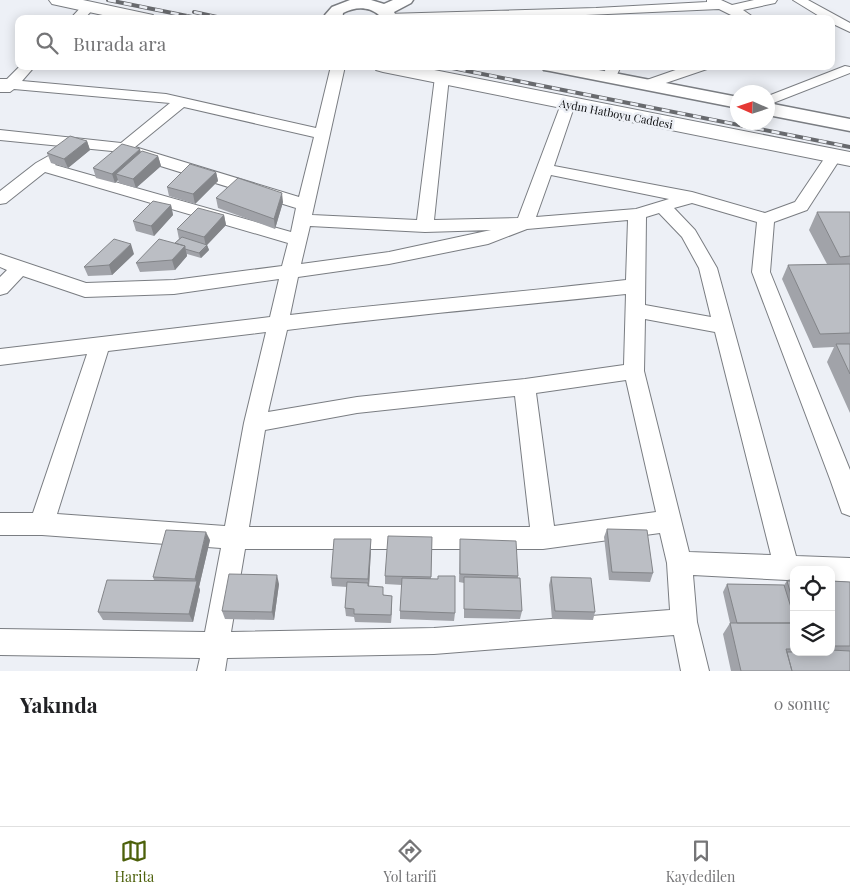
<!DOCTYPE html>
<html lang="tr">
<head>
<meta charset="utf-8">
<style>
	:root { --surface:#fff; --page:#f2f2f2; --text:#202124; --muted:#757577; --line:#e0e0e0; --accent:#4d610b }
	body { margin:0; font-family:"Playfair Display",serif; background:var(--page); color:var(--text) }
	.controls { position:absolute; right:15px; bottom:15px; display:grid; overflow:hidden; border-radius:10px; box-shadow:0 2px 12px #0003 }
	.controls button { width:45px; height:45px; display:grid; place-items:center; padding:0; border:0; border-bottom:1px solid var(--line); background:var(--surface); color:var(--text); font:25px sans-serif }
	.compass { position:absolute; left:730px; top:85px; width:45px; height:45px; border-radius:50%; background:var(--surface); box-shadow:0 2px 12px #0003; rotate:273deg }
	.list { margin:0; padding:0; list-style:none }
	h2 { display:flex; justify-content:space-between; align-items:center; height:65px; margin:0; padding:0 20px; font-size:21px }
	h2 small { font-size:16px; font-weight:400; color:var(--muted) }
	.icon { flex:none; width:28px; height:28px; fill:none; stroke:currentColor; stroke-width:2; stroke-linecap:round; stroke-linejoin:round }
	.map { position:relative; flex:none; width:850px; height:671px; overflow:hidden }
	.search { position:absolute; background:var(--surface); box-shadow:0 2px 12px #0003; left:15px; right:15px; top:15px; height:55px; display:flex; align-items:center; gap:12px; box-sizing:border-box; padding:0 18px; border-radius:10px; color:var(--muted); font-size:19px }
	.sheet { height:155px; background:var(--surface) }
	nav { display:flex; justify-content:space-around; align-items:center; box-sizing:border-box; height:70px; border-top:1px solid var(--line); background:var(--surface); font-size:14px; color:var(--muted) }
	nav a { display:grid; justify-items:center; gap:2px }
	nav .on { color:var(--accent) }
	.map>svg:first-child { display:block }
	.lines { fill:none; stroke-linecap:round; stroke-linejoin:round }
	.minor-casing { stroke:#7a7d82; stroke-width:2 }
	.tertiary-casing { stroke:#7a7d82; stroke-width:3 }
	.secondary-casing { stroke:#7a7d82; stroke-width:2 }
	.minor { fill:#fff; fill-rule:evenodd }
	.tertiary { fill:#fff; fill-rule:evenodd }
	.secondary { fill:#fff; fill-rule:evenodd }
	.rail-casing { stroke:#686a6e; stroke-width:4 }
	.rail { stroke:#edf0f6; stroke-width:2.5; stroke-dasharray:8; stroke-linecap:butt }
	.wall { fill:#a1a3a9 }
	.shaded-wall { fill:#838589 }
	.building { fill:#bbbec4; stroke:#838589 }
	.labels { text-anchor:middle; stroke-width:5; stroke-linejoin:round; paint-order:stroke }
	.far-street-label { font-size:11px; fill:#0b0c0e; stroke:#edf0f6 }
</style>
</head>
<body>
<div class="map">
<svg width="850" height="671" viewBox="0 0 850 671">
	<rect width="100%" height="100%" fill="#edf0f6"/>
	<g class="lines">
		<defs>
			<path id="minor" d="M707,0H721L732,5L754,0H777L775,3L743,10L756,19H739L719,9L496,19L379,18L386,14L596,8L707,2Z
				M793,0H808L850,23V32L831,23V19H824Z
				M89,3L95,7L84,19H70L84,4Z
				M20,66H35L22,81L166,94L316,128L331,66H345L312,215L417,220L435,77L437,74H447L449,77L434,220L518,218L561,104L563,101H573L575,104L554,166L692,192L765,213L795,202L828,153H840L842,156L807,210L774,222L770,272L850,470V516L842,513L830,479L752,272L757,222L692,203L674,208L695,230L717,268L796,556L850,558V582L831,581V570H794V579L787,580L693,575L697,622L709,671H681L674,635L434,654L227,658L225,671H197L200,658L0,655V629L205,632L221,548L42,535H0V513H33L87,354L0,365V349L270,317L279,279L174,294L85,297L23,276L7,293L0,295V277L7,270L0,267V254L86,283L174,280L282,266L288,243L45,172L6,203L0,204V191L36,163L52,154L58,156L60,159L55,165L291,232L296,208L112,151L0,140V130L121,143L170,103L14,89L10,92H0V79H7ZM184,107L314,137L299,197L135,147ZM551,175L669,199L636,209L536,217ZM659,213L682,237L699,268L711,317L645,305L646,217ZM628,220L626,280C514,293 402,302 290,315L298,277L389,264L488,244L527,229ZM310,226L425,232L491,230L389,252L301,264ZM626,294L624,365L525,379L357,397L268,412L287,330C400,316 513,306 626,294ZM645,319L715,332L771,555L689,552L644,371ZM266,332L244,423L225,526L57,514L108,351ZM626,380L656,512L554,526L536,393ZM515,396L530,527H249L265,430L357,413ZM660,533L667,563L670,610L434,628L231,632L245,549H543Z
				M607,66H621L614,81H604L602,78Z
				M687,66H709L707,69L651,88H641L639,85L641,82Z
				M845,66L850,67V73L768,105V96Z"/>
			<path id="tertiary" d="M350,0H371L384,4L393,0H413L411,3L394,12L395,14L393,19H377L379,15C368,6 355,7 343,13L342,19H326L325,15L332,7Z
				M541,66H578L738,97V108L550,71L544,70Z
				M768,103L850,119V131L768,115Z"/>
			<path id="secondary" d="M49,0H83L153,15L156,19H121L52,4Z
				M373,66H414L850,152V166L383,72L376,70Z"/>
		</defs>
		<use href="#minor" class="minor-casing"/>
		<use href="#tertiary" class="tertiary-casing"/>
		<use href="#secondary" class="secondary-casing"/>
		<use href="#minor" class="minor"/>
		<use href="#tertiary" class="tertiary"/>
		<use href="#secondary" class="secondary"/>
		<defs>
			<path id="rail" d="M108,0L202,19
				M194,12L226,19
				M442,66L850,147"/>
		</defs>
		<use href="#rail" class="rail-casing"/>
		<use href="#rail" class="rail"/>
	</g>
	<path class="wall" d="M87,141L90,150L68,168L51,163L47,153Z
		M141,152L158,156L161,166L136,188L119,183L118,180L115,183L96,178L93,168Z
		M216,172L218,181L195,204L169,196L167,187Z
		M216,198L283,202L275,229L218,208Z
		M171,205L173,215L154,236L136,231L133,221Z
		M817,212H850V413L827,362L834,347L813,348L782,279L788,265L827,264L809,230Z
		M224,215L226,225L207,245L209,250L201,258L187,254V256L175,270L140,272L136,263L175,243L179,239L177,229Z
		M134,254L112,275L88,276L84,267Z
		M607,529L653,573L650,582L609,580L604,537Z
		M432,537L431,579L455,613L454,621L400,619V611L402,585L385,584V576Z
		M371,539V548L369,586L384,595L392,596L391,623L355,622L354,617L346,616L345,608L347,587L332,586L331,578Z
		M460,539L518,576L522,611L520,619L464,618V583L459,582Z
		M210,540L199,587L200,590L193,622L103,620L98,612L154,580L153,577Z
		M551,577L595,612L593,620L552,619L549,585Z
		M787,581H794V652H831V581L850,582V671H731L723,634L730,623L723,592L727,584L784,585Z
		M279,584L274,620L225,619L222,611Z"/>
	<path class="shaded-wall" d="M87,141L90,150L68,168L64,159Z
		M140,149L143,159L116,174L118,180L115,183L112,174Z
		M158,156L161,166L136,188L133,179Z
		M216,172L218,181L195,204L193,194Z
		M282,193L283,202L275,229L274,219Z
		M171,205L173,215L154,236L151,226Z
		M224,215L226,225L207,245L209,250L201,258L199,253L206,247L204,237Z
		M131,244L134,254L112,275L109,265Z
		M185,246L187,256L175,270L172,260Z
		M206,532L210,540L199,587L200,590L193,622L189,614L196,582L195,579Z
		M371,539V548L369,587L368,579Z
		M277,575L279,584L274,620L272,612Z
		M392,596V604L391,623V615Z"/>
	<path class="building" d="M70,136L87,141L64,159L47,153Z
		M122,144L140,149L112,174L93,168Z
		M142,151L158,156L133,179L116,174Z
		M190,164L216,172L193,194L167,187Z
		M238,178L282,193L274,219L216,198Z
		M153,201L171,205L151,226L133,221Z
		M198,208L224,215L204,237L177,229Z
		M817,212H850V256L840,257Z
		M182,237L207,245L199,253L185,249V246L175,243Z
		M114,239L131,244L109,265L84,267Z
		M159,239L185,246L172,260L136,263Z
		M850,264V333L820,334L788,265Z
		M836,344H850V374Z
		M607,529L647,530L653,573L612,572Z
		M166,530L206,532L195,579L153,577Z
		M388,536L432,537L431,577L385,576Z
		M334,539H371L368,579L331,578Z
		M460,539L516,541L518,576L460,574Z
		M229,574L277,575L272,612L222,611Z
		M438,576H455V613L400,611L402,578L438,579Z
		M464,577L520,578L522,611L464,609Z
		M551,577L591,578L595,612L555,611Z
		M107,580L197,581L189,614L98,612Z
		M787,581H794V605Z
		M831,581L850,582V646H831Z
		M347,582L368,583V586L383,587V595L392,596L391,615L354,614V609L345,608Z
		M727,584L784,585L794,617V623H737Z
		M730,623H794V649H786L792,671H741Z
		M831,650L850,651V671H792L787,652H831Z"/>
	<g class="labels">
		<g class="far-street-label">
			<text transform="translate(616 114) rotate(11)" y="4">Aydın Hatboyu Caddesi</text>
		</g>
	</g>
</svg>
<div class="controls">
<button><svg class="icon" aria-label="locate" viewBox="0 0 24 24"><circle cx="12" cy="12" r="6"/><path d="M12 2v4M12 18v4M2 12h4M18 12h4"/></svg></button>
<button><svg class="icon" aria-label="layers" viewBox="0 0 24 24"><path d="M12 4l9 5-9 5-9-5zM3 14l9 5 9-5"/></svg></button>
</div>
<svg class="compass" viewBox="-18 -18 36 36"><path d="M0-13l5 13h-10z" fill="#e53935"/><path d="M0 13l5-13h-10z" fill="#757577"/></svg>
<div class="search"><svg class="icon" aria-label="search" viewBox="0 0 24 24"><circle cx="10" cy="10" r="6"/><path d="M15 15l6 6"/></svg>Burada ara</div>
</div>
<section class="sheet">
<h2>Yakında<small>0 sonuç</small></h2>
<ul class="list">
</ul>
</section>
<nav>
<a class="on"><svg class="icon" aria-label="map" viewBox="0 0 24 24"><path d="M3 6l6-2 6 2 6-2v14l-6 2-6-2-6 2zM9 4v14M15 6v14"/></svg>Harita</a>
<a><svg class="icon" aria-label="directions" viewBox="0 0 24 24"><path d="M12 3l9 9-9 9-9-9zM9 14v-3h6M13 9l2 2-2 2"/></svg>Yol tarifi</a>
<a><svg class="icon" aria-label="saved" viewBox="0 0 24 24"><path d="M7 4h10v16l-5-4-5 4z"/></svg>Kaydedilen</a>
</nav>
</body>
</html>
